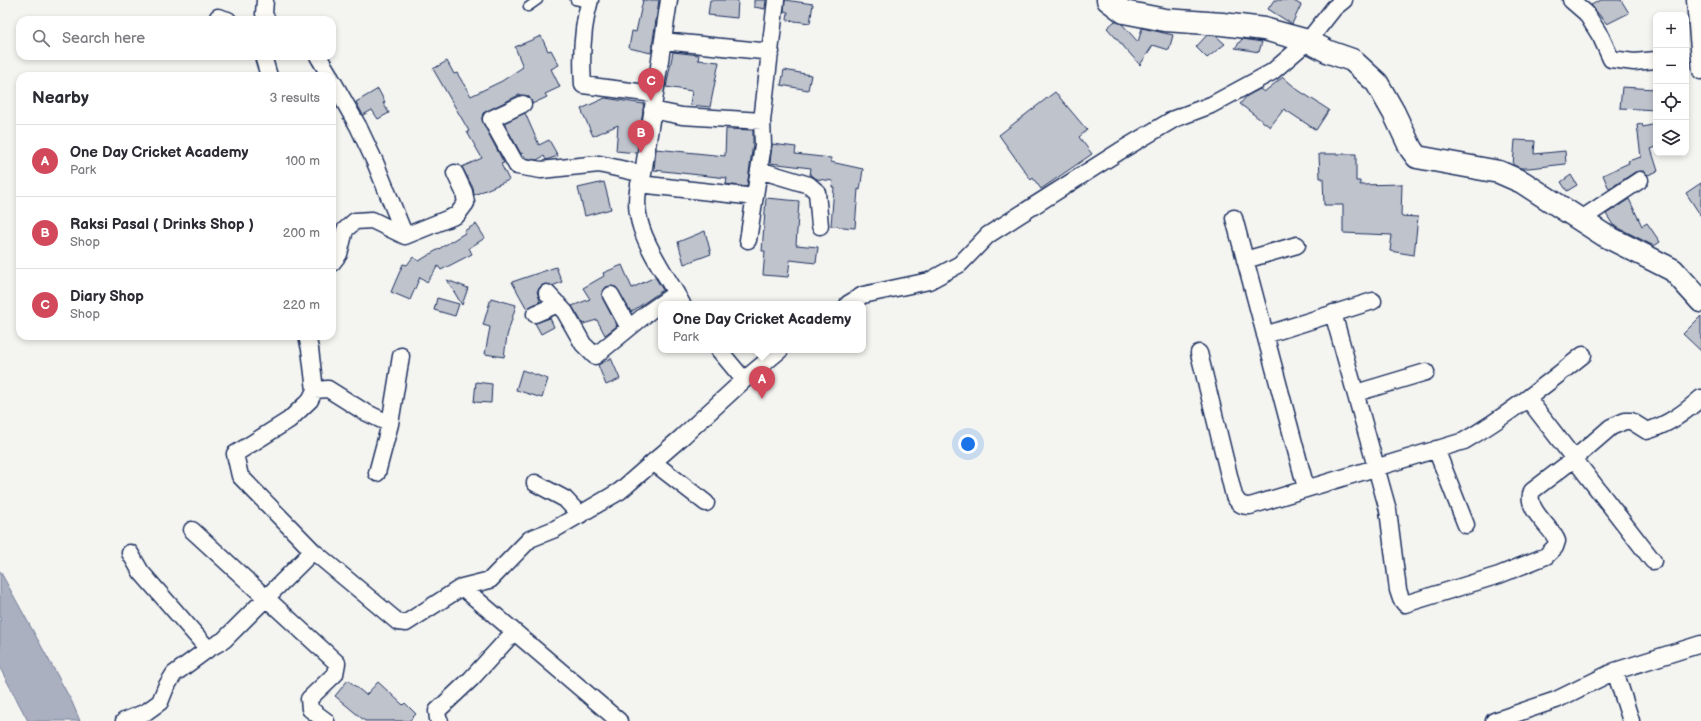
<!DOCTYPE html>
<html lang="en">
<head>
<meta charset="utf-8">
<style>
	:root { --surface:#fff; --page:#f7f7f7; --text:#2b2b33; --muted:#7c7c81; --line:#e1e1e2; --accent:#d1495b }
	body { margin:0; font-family:"Balsamiq Sans",sans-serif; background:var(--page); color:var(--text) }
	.controls { position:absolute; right:12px; top:12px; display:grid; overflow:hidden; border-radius:8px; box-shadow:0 2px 6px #0003 }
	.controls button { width:36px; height:36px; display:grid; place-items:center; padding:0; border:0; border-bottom:1px solid var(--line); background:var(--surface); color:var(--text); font:20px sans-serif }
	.you { position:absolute; left:968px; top:444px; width:14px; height:14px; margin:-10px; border:3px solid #fff; border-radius:50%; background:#1a73e8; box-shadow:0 0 0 6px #1a73e833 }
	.badge { display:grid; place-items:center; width:26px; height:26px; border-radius:50%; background:var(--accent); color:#fff; font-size:13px; font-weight:700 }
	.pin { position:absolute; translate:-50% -33px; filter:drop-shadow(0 1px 2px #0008) }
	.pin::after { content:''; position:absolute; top:21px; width:14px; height:12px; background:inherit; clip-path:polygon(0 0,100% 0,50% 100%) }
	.popup { position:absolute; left:658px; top:301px; width:208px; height:52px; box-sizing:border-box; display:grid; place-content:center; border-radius:8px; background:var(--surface); filter:drop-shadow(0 1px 3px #0005); font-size:13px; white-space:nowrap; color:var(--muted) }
	.popup b { font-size:15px; color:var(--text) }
	.popup::after { content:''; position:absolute; left:50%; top:100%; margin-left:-8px; border:8px solid transparent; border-top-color:var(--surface) }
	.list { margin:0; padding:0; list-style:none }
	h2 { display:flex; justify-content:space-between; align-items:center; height:52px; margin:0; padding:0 16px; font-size:17px }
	h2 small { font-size:13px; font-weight:400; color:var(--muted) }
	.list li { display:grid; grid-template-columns:26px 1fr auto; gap:12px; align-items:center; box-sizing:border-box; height:72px; padding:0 16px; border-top:1px solid var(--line) }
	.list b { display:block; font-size:15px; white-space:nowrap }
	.list p { margin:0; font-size:13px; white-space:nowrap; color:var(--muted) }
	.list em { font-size:13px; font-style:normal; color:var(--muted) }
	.icon { flex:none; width:22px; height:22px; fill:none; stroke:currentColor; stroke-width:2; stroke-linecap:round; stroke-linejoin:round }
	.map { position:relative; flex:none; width:1701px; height:721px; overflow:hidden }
	.search { position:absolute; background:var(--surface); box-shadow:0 2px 6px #0003; left:16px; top:16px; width:320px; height:44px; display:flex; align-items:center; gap:10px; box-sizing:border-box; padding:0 14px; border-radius:12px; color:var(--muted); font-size:15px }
	.panel { position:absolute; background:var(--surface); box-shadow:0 2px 6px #0003; left:16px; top:72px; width:320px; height:268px; border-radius:12px }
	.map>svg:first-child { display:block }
	.water { fill:#aab0bf; stroke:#717c98 }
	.building { fill:#bfc3cc; stroke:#1b2f5e }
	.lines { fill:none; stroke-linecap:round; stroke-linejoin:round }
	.lane-casing { stroke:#1b2f5e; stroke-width:11 }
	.street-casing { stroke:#1b2f5e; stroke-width:19 }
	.secondary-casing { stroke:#1b2f5e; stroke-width:25 }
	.lane { stroke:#fdfcf7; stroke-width:8 }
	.street { stroke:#fdfcf7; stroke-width:16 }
	.secondary { stroke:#fdfcf7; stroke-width:22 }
</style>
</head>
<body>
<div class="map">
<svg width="1701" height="721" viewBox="0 0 1701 721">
	<rect width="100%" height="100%" fill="#f4f4f1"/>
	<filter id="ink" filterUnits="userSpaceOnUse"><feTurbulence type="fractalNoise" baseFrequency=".025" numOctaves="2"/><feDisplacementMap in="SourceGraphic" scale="8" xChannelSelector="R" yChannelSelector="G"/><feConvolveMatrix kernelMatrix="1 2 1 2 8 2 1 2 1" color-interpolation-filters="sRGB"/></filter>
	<g filter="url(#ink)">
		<path class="water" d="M0,571L72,702L80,721H28L0,668Z"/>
		<path class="building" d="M643,0H659L651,53L629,48L632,31L636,32Z
			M710,0H738L737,18L708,15Z
			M754,0H766L765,9L754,7Z
			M785,0L813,4L810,23L787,20L788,12L784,11Z
			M1274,0H1292L1301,5L1292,24L1268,9Z
			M1601,0H1621L1629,13L1607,24L1591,5Z
			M1115,21L1122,24L1138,42L1142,28L1173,35L1169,50L1153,45L1140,65L1107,28Z
			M1207,35L1216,36L1225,44L1207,58L1196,47Z
			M541,36L548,51L551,50L559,65L551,69L560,87L545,94L547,97L532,104L531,100L528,96L519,95L483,113L482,118L483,123L504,163L501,164L509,180L474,195L473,188L462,167L482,158L467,132L469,131L433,69L447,61L454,74L457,73L471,96L502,81L523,67L515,47Z
			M1242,39L1262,42L1259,52L1235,48Z
			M673,52L699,55L698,60L719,62L710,107L690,105L692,91L666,87Z
			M784,70L811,75L808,90L781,85Z
			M1283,77L1298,90L1329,110L1316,130L1284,109L1270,127L1240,104L1247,96L1260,89L1264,92Z
			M1622,87L1655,89L1656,110L1620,108Z
			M378,89L385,102L383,103L389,113L378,119L372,110L363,115L356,102Z
			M1055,92L1087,130L1079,137L1092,154L1041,189L1033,178L1031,180L999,135Z
			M605,98L644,104L637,153L616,151L618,125L593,136L581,109Z
			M525,113L539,145L549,140L558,156L546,160L544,156L537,160L525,158L523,153L521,154L504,123Z
			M1642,124L1643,127L1656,124V147L1651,149L1658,171L1648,175L1644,171L1635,172L1609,189L1603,175L1629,163L1628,161L1641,157L1637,125Z
			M726,129L753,130V144L747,187L726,184L727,178L654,170L656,149L725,156Z
			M1515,140L1535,141L1534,154L1565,151L1566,164L1529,168H1521L1513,165Z
			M772,144L796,147L795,154L831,158V162L863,169L860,190L858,189L855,228L831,226L834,187H832L833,181L817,179L810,175L811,168L770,163Z
			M1319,154H1356V181H1360V185L1402,184L1401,216L1418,217L1414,255L1390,251L1392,235L1343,233V205H1324L1323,178H1320Z
			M1571,175L1577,185L1567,191L1561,182Z
			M604,182L611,209L585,216L578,188Z
			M1701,183V216L1686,193Z
			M766,198L799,201L796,245L818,247L816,263L790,260L788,277L763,275L765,251H762Z
			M1629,199L1642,226L1647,223L1660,242L1654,246L1613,225L1606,214Z
			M476,224L485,238L469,248L472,254L441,270L438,266L427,282L420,277L410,300L391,292L403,264L407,265L413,257L419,261L465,233L464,231Z
			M705,231L711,254L684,264L678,242Z
			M622,265L632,288L655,277L663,290L631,312L616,287L611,286L606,287L602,294L603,299L617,326L605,335L597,320L583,324L572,306L590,299L583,288L604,276L603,273Z
			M556,267L562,282L552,286L545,284L541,286L537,291L540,301L527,309L512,282Z
			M447,280L468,288L462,305Z
			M437,298L459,304L455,316L434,310Z
			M491,298L516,305L507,336L504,357L485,354L490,327L483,325Z
			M1701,316V351L1683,334Z
			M550,318L554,327L541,334L535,323Z
			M611,358L620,379L606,385L598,365Z
			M522,370L548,379L542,398L516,390Z
			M476,382L492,384L491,403L474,402Z
			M348,680L366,695L378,682L403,705L405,703L416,714L409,721H365L335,696Z"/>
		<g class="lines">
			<defs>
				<path id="lane" d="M575,0L589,3
					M528,7L538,0"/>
				<path id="street" d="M265,0L264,14L267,20
					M590,0C582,27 581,57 583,85L654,94
					M669,0L643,174C622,221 661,264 682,304
					M1571,0L1586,13L1601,37L1611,59L1634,62L1656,60
					M1695,0L1698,38
					M218,17L228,20
					M663,41L771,52
					M263,56L269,76
					M318,56L330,76
					M1701,71L1698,38L1701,36
					M332,80L358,126L375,162L405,236L372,220L355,221L345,230L339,254L332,263
					M523,104L491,119L517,166L541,170L599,164L643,174
					M652,110L682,116L762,121
					M759,170L809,185L817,192L820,226
					M639,184L755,197
					M1234,218L1306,488
					M1580,220L1640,180
					M405,236L457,215L466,203L464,192L455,173
					M748,240L763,145L762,121L776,0
					M1245,260L1297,245
					M547,293L565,312L583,344L595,356L650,311L676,293
					M611,295L629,328
					M848,304L863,295L929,281L960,264L988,235L1120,151L1174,119L1211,105L1272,72L1308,41L1334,8L1344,0
					M1333,313L1388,510L1398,590L1401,599L1405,604L1499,575L1546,556L1555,547L1557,541C1553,528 1524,509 1532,491L1574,459L1611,427L1625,421H1631L1647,431C1669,424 1684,413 1701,398
					M535,314L558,304
					M1265,335L1373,301
					M307,336L310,349L315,390L310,400L289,420L235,454L240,476L313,551L398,622L406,623L462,587L490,580L530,539L555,529L620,491L682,437L744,380L780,350
					M719,350L744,380
					M1199,353L1234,496C1239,504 1241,506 1250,506L1464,441C1507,416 1544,386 1583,355
					M315,390L328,389L363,411L390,424
					M1356,393L1426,372
					M1528,399L1653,561
					M1436,449L1466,525
					M653,462L706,503
					M377,473L390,424L401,356
					M535,483L565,499L580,515
					M192,530L337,663L335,674L309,699L310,709L326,721
					M130,553L141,572L208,649L224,640L313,551
					M462,587L619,721
					M1615,671L1631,721
					M124,721L146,712L160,702L166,687L174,674L208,649
					M440,721L438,719L437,711L471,679L514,632
					M1494,721L1556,700L1615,671L1701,644"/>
				<path id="secondary" d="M1108,0L1124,12L1165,20L1222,24L1264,29L1308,41L1329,52L1352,60L1377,83L1394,113L1411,149L1417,157L1499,172L1522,182L1604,235L1673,270L1701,301"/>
			</defs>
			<use href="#lane" class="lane-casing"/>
			<use href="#street" class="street-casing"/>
			<use href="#secondary" class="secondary-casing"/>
			<use href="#lane" class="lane"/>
			<use href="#street" class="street"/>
			<use href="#secondary" class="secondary"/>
		</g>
	</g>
</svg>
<div class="controls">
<button>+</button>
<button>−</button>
<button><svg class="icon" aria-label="locate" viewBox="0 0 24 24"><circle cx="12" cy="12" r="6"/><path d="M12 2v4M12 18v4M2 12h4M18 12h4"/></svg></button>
<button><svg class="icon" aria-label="layers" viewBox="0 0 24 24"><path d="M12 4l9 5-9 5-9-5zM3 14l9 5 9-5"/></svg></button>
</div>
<div class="you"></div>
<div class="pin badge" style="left:762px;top:399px">A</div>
<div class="popup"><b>One Day Cricket Academy</b>Park</div>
<div class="pin badge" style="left:641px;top:153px">B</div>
<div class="pin badge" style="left:651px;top:101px">C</div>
<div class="search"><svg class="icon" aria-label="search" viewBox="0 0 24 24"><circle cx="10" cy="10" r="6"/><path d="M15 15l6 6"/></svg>Search here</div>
<section class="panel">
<h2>Nearby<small>3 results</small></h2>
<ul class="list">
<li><span class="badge">A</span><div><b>One Day Cricket Academy</b><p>Park</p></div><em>100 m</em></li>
<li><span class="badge">B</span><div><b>Raksi Pasal ( Drinks Shop )</b><p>Shop</p></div><em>200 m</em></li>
<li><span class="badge">C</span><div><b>Diary Shop</b><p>Shop</p></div><em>220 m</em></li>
</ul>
</section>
</div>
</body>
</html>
